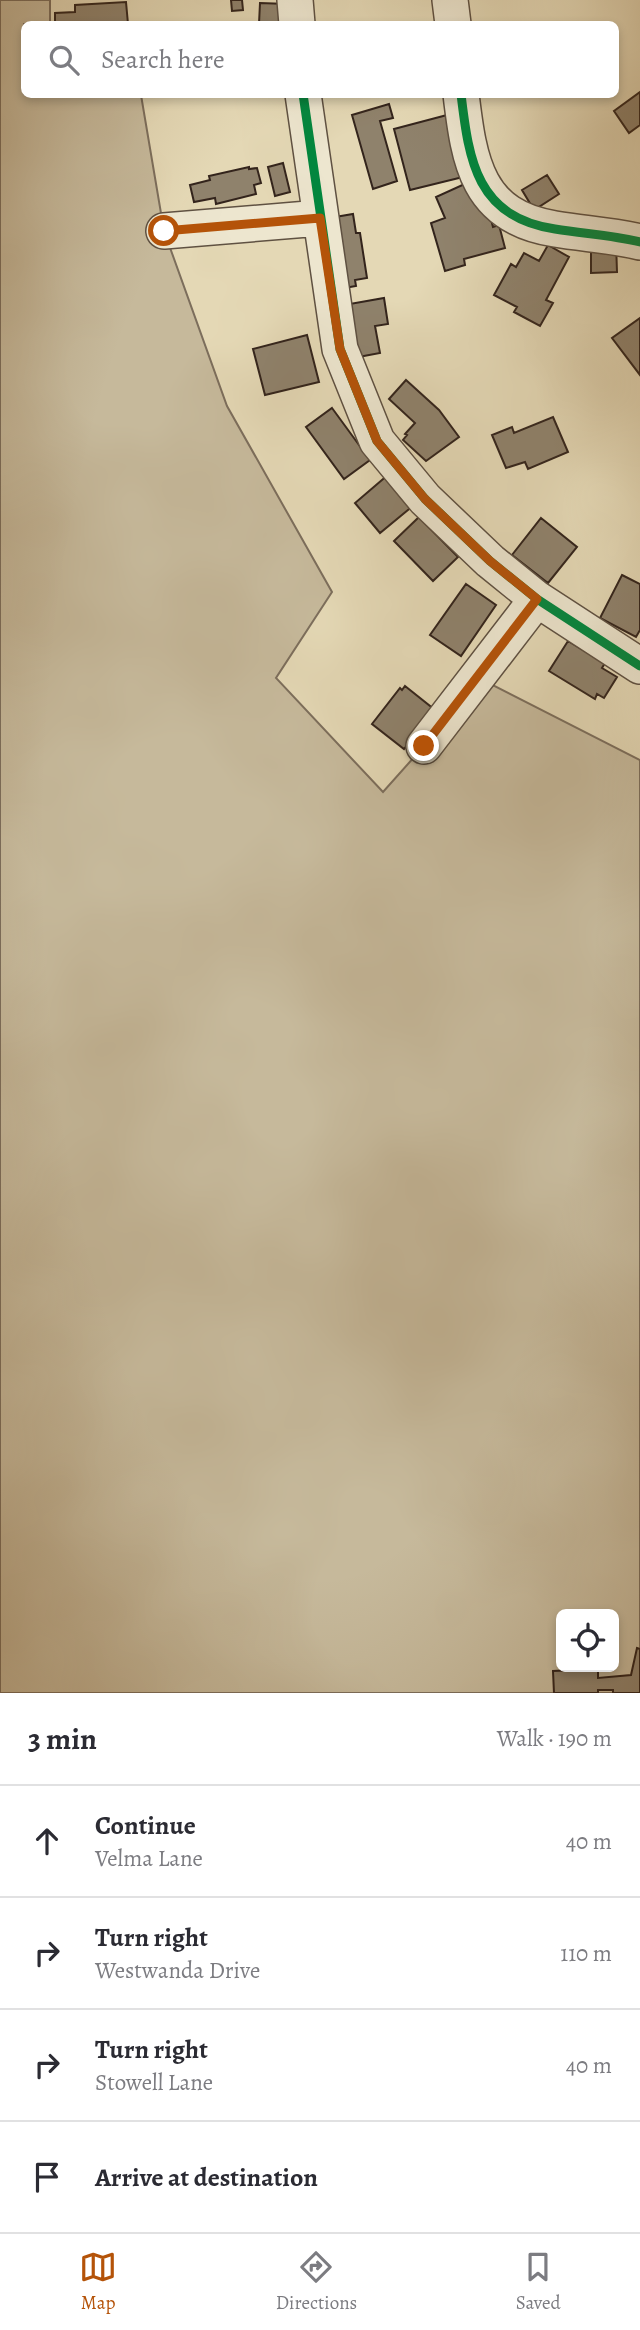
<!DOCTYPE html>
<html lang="en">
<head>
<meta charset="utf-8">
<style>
	:root { --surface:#fff; --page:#f7f7f7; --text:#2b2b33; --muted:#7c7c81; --line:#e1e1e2; --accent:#b45309 }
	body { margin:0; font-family:Alegreya,serif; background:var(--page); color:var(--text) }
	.controls { position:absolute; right:21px; bottom:21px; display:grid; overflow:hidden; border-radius:10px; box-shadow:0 4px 10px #0003 }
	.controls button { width:63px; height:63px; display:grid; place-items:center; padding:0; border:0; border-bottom:2px solid var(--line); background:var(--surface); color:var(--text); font:35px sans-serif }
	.stop { position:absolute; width:21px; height:21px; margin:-16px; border:5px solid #b45309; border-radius:50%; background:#fff }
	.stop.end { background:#b45309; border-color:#fff; box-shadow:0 2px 7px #0008 }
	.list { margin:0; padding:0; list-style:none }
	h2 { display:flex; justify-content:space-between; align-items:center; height:91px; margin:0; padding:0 28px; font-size:30px }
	h2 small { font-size:23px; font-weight:400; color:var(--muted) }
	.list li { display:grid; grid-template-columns:46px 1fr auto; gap:21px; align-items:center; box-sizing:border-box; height:112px; padding:0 28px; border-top:2px solid var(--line) }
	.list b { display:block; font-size:26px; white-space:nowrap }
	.list p { margin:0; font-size:23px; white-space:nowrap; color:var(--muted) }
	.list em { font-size:23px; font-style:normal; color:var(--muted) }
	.icon { flex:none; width:38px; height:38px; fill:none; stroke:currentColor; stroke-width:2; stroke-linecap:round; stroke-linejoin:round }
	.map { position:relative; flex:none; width:640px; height:1693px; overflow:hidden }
	.search { position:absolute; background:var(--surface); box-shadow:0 4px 10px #0003; left:21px; right:21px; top:21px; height:77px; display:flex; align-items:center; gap:18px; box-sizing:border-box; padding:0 24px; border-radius:10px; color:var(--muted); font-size:26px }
	.sheet { height:539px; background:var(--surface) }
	nav { display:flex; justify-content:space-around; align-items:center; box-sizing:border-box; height:98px; border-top:2px solid var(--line); background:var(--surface); font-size:19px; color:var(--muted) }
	nav a { display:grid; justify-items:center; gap:4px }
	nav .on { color:var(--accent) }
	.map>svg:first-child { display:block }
	.green { fill:#c6b99b; stroke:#7c6e5c; stroke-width:2; fill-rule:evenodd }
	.building { fill:#8f826c; stroke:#33241c; stroke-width:2 }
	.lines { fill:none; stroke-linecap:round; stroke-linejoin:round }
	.minor-casing { stroke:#5f5142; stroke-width:38 }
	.minor { stroke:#ede6cf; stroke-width:35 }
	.cycleway-casing { stroke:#ede6cf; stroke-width:13 }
	.cycleway { stroke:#00873e; stroke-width:9 }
	.route { stroke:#b45309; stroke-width:9 }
</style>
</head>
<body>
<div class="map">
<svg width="640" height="1693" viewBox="0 0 640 1693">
	<rect width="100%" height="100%" fill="#e4d8b5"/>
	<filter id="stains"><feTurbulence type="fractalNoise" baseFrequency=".00286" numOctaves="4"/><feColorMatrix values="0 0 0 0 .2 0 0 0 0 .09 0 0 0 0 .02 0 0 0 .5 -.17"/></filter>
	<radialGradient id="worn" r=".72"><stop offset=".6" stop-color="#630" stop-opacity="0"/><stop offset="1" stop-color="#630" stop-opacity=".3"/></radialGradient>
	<path class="green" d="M0,0H50V24H24V94L141,95L164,231L227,406L332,592L276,678L383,792L424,746L477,677L640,760V1693H0ZM561,1614H614V1667H561Z"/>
	<path class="building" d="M231,0H242L243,10L232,11Z
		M126,2L128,24H55V13L75,12V5Z
		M260,3L287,4L286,24H259Z
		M640,92V125L629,133L614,111Z
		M389,104L393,118L380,121L397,181L373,189L352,115Z
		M447,115L463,177L410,190L394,129Z
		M283,163L290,192L275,196L268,167Z
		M249,167V169L257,168L261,183L254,185L256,194L216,204L215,198L194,202L190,185L210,180L209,176Z
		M547,175L559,194L534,210L522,190Z
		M469,182L487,205L493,227L499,225L505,248L464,259L465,265L445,271L431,223L445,218L436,197Z
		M353,214L356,233H360L367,278L355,280L356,286L344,288L329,218Z
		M616,242L617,272L591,273V243Z
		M548,245L569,257L546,300L553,303L540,326L514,312L517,307L494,295L511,264L516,267L524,253L539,261Z
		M384,298L388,324L375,326L380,353L353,358L344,305Z
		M640,318V375L612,338Z
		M307,335L319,382L265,395L253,349Z
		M406,380L439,410L459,437L426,461L403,440L407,435L405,434L415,423L389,399Z
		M332,408L370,460L344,479L306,427Z
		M553,417L568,452L528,469L525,462L506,468L492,435L512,427L514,433Z
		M389,474L414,505L380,533L355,503Z
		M419,517L458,557L433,581L394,541Z
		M541,518L577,547L548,583L512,555Z
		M622,575L640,584V630L636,637L600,618Z
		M466,584L496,605L461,656L430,635Z
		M568,641L605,663L602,668L617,677L604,698L597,694L595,699L549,671Z
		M405,686L435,710L404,749L372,724L400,688L402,690Z
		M637,1648L640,1649V1693H613V1690H598V1693H554L553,1671L598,1669V1678L631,1675Z"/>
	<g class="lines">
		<defs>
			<path id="minor" d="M295,0L297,24
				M450,0L453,24
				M303,94L340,349L377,441L425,499L490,561L537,599L640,666
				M461,94C469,162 477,217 555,229C585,234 611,235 640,242
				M164,231L320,218
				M424,746L537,599"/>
		</defs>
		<use href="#minor" class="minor-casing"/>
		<use href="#minor" class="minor"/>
		<defs>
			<path id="cycleway" d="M303,94L340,349L377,441L425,499L490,561L537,599L640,666
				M461,94C469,162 477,217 555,229C585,234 611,235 640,242"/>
		</defs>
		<use href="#cycleway" class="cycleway-casing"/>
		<use href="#cycleway" class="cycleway"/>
	</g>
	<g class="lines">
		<path class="route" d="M164,231L320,218L340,349L377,441L425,499L490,561L537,599L424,746"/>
	</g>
	<rect width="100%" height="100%" filter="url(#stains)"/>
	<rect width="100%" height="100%" fill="url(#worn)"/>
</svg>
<div class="controls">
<button><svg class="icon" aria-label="locate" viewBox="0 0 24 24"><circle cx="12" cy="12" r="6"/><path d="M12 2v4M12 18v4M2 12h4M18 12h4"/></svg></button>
</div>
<div class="stop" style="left:164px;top:231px"></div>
<div class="stop end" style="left:424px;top:746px"></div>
<div class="search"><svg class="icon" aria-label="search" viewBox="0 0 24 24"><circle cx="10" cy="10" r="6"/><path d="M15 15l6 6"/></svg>Search here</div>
</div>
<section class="sheet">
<h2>3 min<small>Walk · 190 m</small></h2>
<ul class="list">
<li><svg class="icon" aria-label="ahead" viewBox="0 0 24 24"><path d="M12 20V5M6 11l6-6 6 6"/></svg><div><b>Continue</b><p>Velma Lane</p></div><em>40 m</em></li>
<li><svg class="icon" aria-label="right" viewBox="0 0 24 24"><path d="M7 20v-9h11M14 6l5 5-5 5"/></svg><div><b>Turn right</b><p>Westwanda Drive</p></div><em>110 m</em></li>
<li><svg class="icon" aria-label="right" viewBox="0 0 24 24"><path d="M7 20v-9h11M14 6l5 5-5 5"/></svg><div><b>Turn right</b><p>Stowell Lane</p></div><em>40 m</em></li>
<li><svg class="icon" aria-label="arrive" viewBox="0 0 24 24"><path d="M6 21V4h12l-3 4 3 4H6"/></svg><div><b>Arrive at destination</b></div></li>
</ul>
</section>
<nav>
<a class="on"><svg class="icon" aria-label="map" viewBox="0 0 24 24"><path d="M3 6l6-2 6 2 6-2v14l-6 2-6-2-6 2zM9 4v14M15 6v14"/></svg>Map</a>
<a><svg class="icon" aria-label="directions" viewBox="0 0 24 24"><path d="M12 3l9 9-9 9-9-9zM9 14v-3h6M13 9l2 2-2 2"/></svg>Directions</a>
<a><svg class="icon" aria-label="saved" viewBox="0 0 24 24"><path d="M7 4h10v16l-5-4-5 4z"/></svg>Saved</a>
</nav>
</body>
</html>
